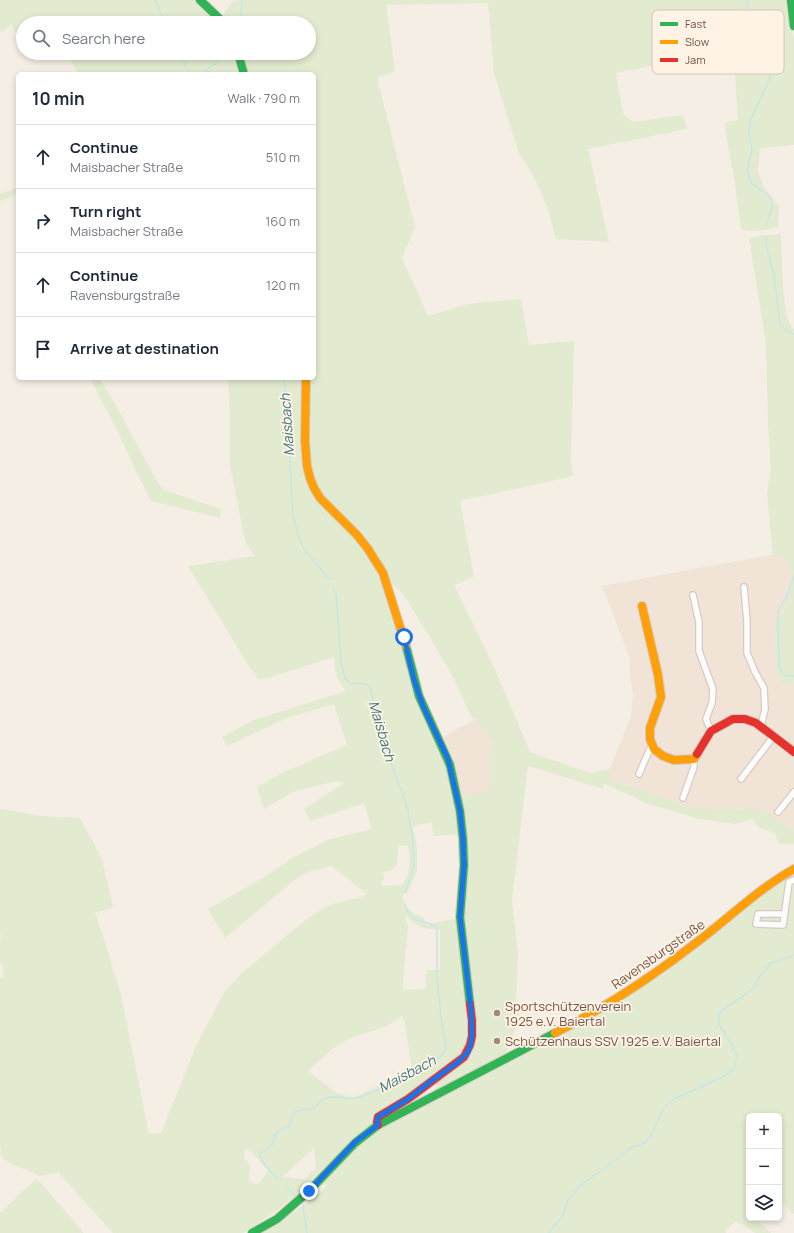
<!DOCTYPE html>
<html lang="en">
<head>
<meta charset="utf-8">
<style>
	:root { --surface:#fff; --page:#f2f2f3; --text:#1f2937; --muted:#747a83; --line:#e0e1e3 }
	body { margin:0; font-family:Manrope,sans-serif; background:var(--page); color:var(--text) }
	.controls { position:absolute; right:12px; bottom:12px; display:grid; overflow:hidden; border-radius:6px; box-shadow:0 2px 6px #0003 }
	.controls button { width:36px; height:36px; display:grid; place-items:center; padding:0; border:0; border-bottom:1px solid var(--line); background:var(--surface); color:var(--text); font:20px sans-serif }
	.stop { position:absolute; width:12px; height:12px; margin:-9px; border:3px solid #1a73e8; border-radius:50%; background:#fff }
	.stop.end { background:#1a73e8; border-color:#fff; box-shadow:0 1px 4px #0008 }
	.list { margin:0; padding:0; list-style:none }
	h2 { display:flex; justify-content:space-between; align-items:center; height:52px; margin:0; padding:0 16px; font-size:17px }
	h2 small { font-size:13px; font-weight:400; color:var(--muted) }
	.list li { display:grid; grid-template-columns:26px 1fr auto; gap:12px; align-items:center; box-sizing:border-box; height:64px; padding:0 16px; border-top:1px solid var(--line) }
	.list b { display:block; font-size:15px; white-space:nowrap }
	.list p { margin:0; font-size:13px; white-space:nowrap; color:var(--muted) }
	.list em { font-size:13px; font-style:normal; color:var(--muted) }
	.icon { flex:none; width:22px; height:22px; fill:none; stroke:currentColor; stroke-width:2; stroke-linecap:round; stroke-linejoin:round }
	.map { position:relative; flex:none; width:794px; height:1233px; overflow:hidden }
	.search { position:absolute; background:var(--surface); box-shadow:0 2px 6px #0003; left:16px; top:16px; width:300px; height:44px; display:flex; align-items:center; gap:10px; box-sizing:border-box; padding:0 14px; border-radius:22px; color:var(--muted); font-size:15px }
	.panel { position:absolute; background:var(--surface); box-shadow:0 2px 6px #0003; left:16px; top:72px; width:300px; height:308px; border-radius:6px }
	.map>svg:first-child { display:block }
	.residential { fill:#f1e3d5 }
	.green { fill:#e2ebcf; fill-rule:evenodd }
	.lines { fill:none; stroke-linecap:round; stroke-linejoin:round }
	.stream { stroke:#c7e6e6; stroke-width:1.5 }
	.street-casing { stroke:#d6cbc4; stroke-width:8 }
	.fast-casing { stroke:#d5cac2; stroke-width:10 }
	.slow-casing { stroke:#d5cac2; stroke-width:10 }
	.jam-casing { stroke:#d5cac2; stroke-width:10 }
	.street { stroke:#fefcfb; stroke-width:5.5 }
	.fast { stroke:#30b455; stroke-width:8 }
	.slow { stroke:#ff9f0a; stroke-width:8 }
	.jam { stroke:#e5322d; stroke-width:8 }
	.route { stroke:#1a73e8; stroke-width:5 }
	.poi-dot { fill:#a0897e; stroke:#fff3e5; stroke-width:1.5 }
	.labels { text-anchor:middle; stroke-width:3.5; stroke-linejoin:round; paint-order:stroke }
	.street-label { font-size:13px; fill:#735346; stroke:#fff3e5 }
	.poi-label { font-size:13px; fill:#735346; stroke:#fff3e5; text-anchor:start }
	.water-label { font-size:14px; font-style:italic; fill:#3d7980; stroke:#fff3e5 }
	.key { fill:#fff3e5; stroke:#d5c3b5; stroke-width:1 }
	.key-label { font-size:11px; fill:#735346 }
</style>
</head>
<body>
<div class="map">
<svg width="794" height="1233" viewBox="0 0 794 1233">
	<rect width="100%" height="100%" fill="#f5eee5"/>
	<path class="residential" d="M776,554L785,558L791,569L793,582L783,611L775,621L776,667L780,684L794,686V831L785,825L750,808L705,809L680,804L646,790L610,780V769L631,716L633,693L630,677V659L615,619L602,586Z
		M476,719L494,744L490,752L489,791L460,798L441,738Z"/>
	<path class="green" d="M0,0H198L221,23H45L40,15L29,23H23V28L16,33L11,24L2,32L0,29Z
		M234,0H789L791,27L794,39V145L760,148L758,171L763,186L779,206L778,227C764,230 756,233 741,229L734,178L724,123L738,120L734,61L721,25L697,30L703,55L616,73L623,114L633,122L683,115L687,129L588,149L609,242L556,239L547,206L533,175L519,154L494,73L488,3L386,5L395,71L377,78L415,227L402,258L428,316L467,304L521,299L529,345L574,341L571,460L573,476L460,501L474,577L454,585L494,667L530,752L590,773L610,769V780L646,790L680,804L705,809L750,808L766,812L774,817L794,831V844H779L775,834L759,827L752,819L736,824L700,819L645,803L621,791L603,784V789L528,766L512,900L518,953L516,997L520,1019L506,1053L477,1070L432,1094L440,1080L463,1060L455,1059V1062L394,1105L374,1114L371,1118V1127L351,1141L296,1195L278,1210L243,1233H113L58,1172L40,1176L6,1161L1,1155L0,1146V978L4,977L2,963H0V940L1,939L0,932V809L41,816L80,818L102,859L113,907L95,913L106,945L121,995L149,1134L161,1133L197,1044L223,994L242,973L302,923L320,910L333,904L362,897L367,894L331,866L314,870L297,878L225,938L208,909L263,878L294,857L330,839L372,829L364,803L310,821L304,809L344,783L337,781L295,791L264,809L257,787L280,774L347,745L334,704L287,718L227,746L222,737L254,720L346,691C337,679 334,672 334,657L268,678L259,679L247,663L188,566L255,556L246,543L244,535L230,466V411L228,378H304C304,398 304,419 304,439C304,452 303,466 307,478C316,506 348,525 366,548C373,557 377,569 383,580L419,701L445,757L458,813L460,834L434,836L431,822L413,826L417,846V870L407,893H403C401,907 413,913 424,918L426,925L452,919L458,920L469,1006L470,1034H476L474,1007L464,915L465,842L460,798L489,790L490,752L494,744L476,719L473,720L450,671L404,595L395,586L392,585L370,548L359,532L346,519L323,499L314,484L309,465L308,378H314V74H246L240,53H309V23H226L221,17ZM408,845C411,859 411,874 402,885L382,886L381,881L384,880L383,872L393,870L397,865L398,846ZM405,915C414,925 425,930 440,930V970H426V989L403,990L404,968L408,927ZM401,1016L404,1018L412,1070L394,1081L370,1089L360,1095L354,1097L347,1096L335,1092L308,1071L333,1048L351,1038L387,1026ZM314,1148L316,1168L304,1179L282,1177ZM245,1149C253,1151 255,1156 260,1162C263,1165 265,1167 268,1170L261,1181L256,1184C243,1181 253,1171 249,1164C248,1161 246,1160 244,1158Z
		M65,53H235L243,74H79Z
		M18,187V194L0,201V194Z
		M781,234C782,250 781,322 794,329V686L780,684L776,667L775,621L783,611L793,582L791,569L785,558L776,554L773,555L767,493L771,471L768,425L766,343L749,238L763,235Z
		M90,378H99C122,413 140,453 162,489L221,509L220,518L151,501L137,473L119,434Z
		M794,873V1214L779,1201V1116H749V1218H758V1221L771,1233H755L736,1221L725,1231L726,1233H254C280,1219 309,1207 328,1184L319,1186L361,1143L375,1130L492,1069V1071L547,1042L649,981L715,933L771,886Z
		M36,1179L41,1183L84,1233H0V1213Z"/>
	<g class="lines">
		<path class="stream" d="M155,0L165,23
			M746,0L756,30L770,78L750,121L749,133L752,149L747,171L751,183L771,198L772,207L766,226
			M240,23L242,0
			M180,53L189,74
			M201,74L229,53
			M766,236V244L774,276L780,325L789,332L794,334
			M284,378L287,407L293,516L299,537L304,549L330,580
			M794,576L786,598L778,611L779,668L785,675L794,676
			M333,587L336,593L341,662L344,675L349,683L366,684L370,687L377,719L384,744L407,806L412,837L414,857V868L405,892
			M616,1160L631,1148L645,1143L651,1135L665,1106L674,1099L720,1078L733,1070L735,1065L737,1055L719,1024V1015L722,1010L742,997L754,988L760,976L771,963L794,955
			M278,1179C272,1172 261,1164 260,1154L271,1146L273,1143L275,1134L278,1131L289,1126L295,1112L300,1110L313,1109C317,1106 320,1101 324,1099C334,1093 348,1102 360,1097C388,1087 415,1072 440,1057L445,1051L446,1045L442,1026L437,978V928C427,916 413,930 405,904
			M287,1187L296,1197
			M303,1204L307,1233
			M549,1233L563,1215L568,1200L581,1185L614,1161"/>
		<defs>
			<path id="street" d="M744,587L747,622V653L755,672L764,688L765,709L761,726
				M693,595L699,622V651L713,689L712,703L706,719L711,731
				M639,774L652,744
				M741,779L773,737
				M683,798L694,767V759
				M778,812L794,792
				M785,914H758L756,924L783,925L789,882L794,880"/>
			<path id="fast" d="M200,0L224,23
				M791,0L794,26
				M238,53L244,74
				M406,646L419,696L450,765L460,811L463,839L464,865L460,917L470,1004
				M252,1233L277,1219L309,1191L355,1143L378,1125L555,1033"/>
			<path id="slow" d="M306,378L305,440L307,466L310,478L314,488L320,498L357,535L368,549L383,573L406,646
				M642,606L658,675L661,697L650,728V739L654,749L663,756L674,760L694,759L697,754
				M555,1033C607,1007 656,974 701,939C732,915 760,888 794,869"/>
			<path id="jam" d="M697,754L711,731L733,719H745L756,723L794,752
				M378,1125L377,1122L378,1117L408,1099L464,1057L470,1045L472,1036V1021L470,1004"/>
		</defs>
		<use href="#street" class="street-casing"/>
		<use href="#fast" class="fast-casing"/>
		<use href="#slow" class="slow-casing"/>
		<use href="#jam" class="jam-casing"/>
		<use href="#street" class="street"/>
		<use href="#fast" class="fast"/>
		<use href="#slow" class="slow"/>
		<use href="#jam" class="jam"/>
	</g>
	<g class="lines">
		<path class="route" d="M309,1191L355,1142L378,1125L377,1122L378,1117L408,1099L430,1082L458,1062L468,1052L471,1042L472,1031L471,1010L460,917L464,865L463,839L460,811L448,759L423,706L414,680L404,637"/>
	</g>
	<g class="poi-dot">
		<circle cx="497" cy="1013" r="4"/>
		<circle cx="497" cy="1041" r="4"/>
	</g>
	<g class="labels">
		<g class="street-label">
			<text transform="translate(658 954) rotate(-35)" y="5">Ravensburgstraße</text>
		</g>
		<g class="poi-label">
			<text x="505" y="1011">Sportschützenverein<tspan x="505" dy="15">1925 e.V. Baiertal</tspan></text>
			<text x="505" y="1046">Schützenhaus SSV 1925 e.V. Baiertal</text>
		</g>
		<g class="water-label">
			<text transform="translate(287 425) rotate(-94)" y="5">Maisbach</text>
			<text transform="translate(382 731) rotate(74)" y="5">Maisbach</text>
			<text transform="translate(407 1074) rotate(-28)" y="5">Maisbach</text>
		</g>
	</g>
	<rect x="652" y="10" width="132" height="64" rx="6" class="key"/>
	<rect x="660" y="22" width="18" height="4" fill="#30b455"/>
	<rect x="660" y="40" width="18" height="4" fill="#ff9f0a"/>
	<rect x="660" y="58" width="18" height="4" fill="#e5322d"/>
	<g class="key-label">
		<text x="685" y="28">Fast</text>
		<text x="685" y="46">Slow</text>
		<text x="685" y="64">Jam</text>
	</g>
</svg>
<div class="controls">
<button>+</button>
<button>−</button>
<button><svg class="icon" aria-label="layers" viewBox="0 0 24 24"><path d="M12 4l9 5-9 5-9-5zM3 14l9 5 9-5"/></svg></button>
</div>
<div class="stop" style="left:404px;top:637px"></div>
<div class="stop end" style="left:309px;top:1191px"></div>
<div class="search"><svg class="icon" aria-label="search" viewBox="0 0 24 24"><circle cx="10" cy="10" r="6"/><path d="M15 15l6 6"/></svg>Search here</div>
<section class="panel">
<h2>10 min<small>Walk · 790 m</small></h2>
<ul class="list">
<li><svg class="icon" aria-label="ahead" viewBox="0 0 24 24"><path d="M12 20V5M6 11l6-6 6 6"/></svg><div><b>Continue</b><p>Maisbacher Straße</p></div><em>510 m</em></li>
<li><svg class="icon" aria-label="right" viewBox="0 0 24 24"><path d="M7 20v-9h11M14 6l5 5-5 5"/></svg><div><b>Turn right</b><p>Maisbacher Straße</p></div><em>160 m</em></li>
<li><svg class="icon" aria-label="ahead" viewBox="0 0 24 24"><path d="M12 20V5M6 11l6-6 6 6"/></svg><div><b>Continue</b><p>Ravensburgstraße</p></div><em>120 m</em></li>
<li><svg class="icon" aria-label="arrive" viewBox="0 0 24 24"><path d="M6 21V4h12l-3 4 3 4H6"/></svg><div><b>Arrive at destination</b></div></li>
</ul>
</section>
</div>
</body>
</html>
